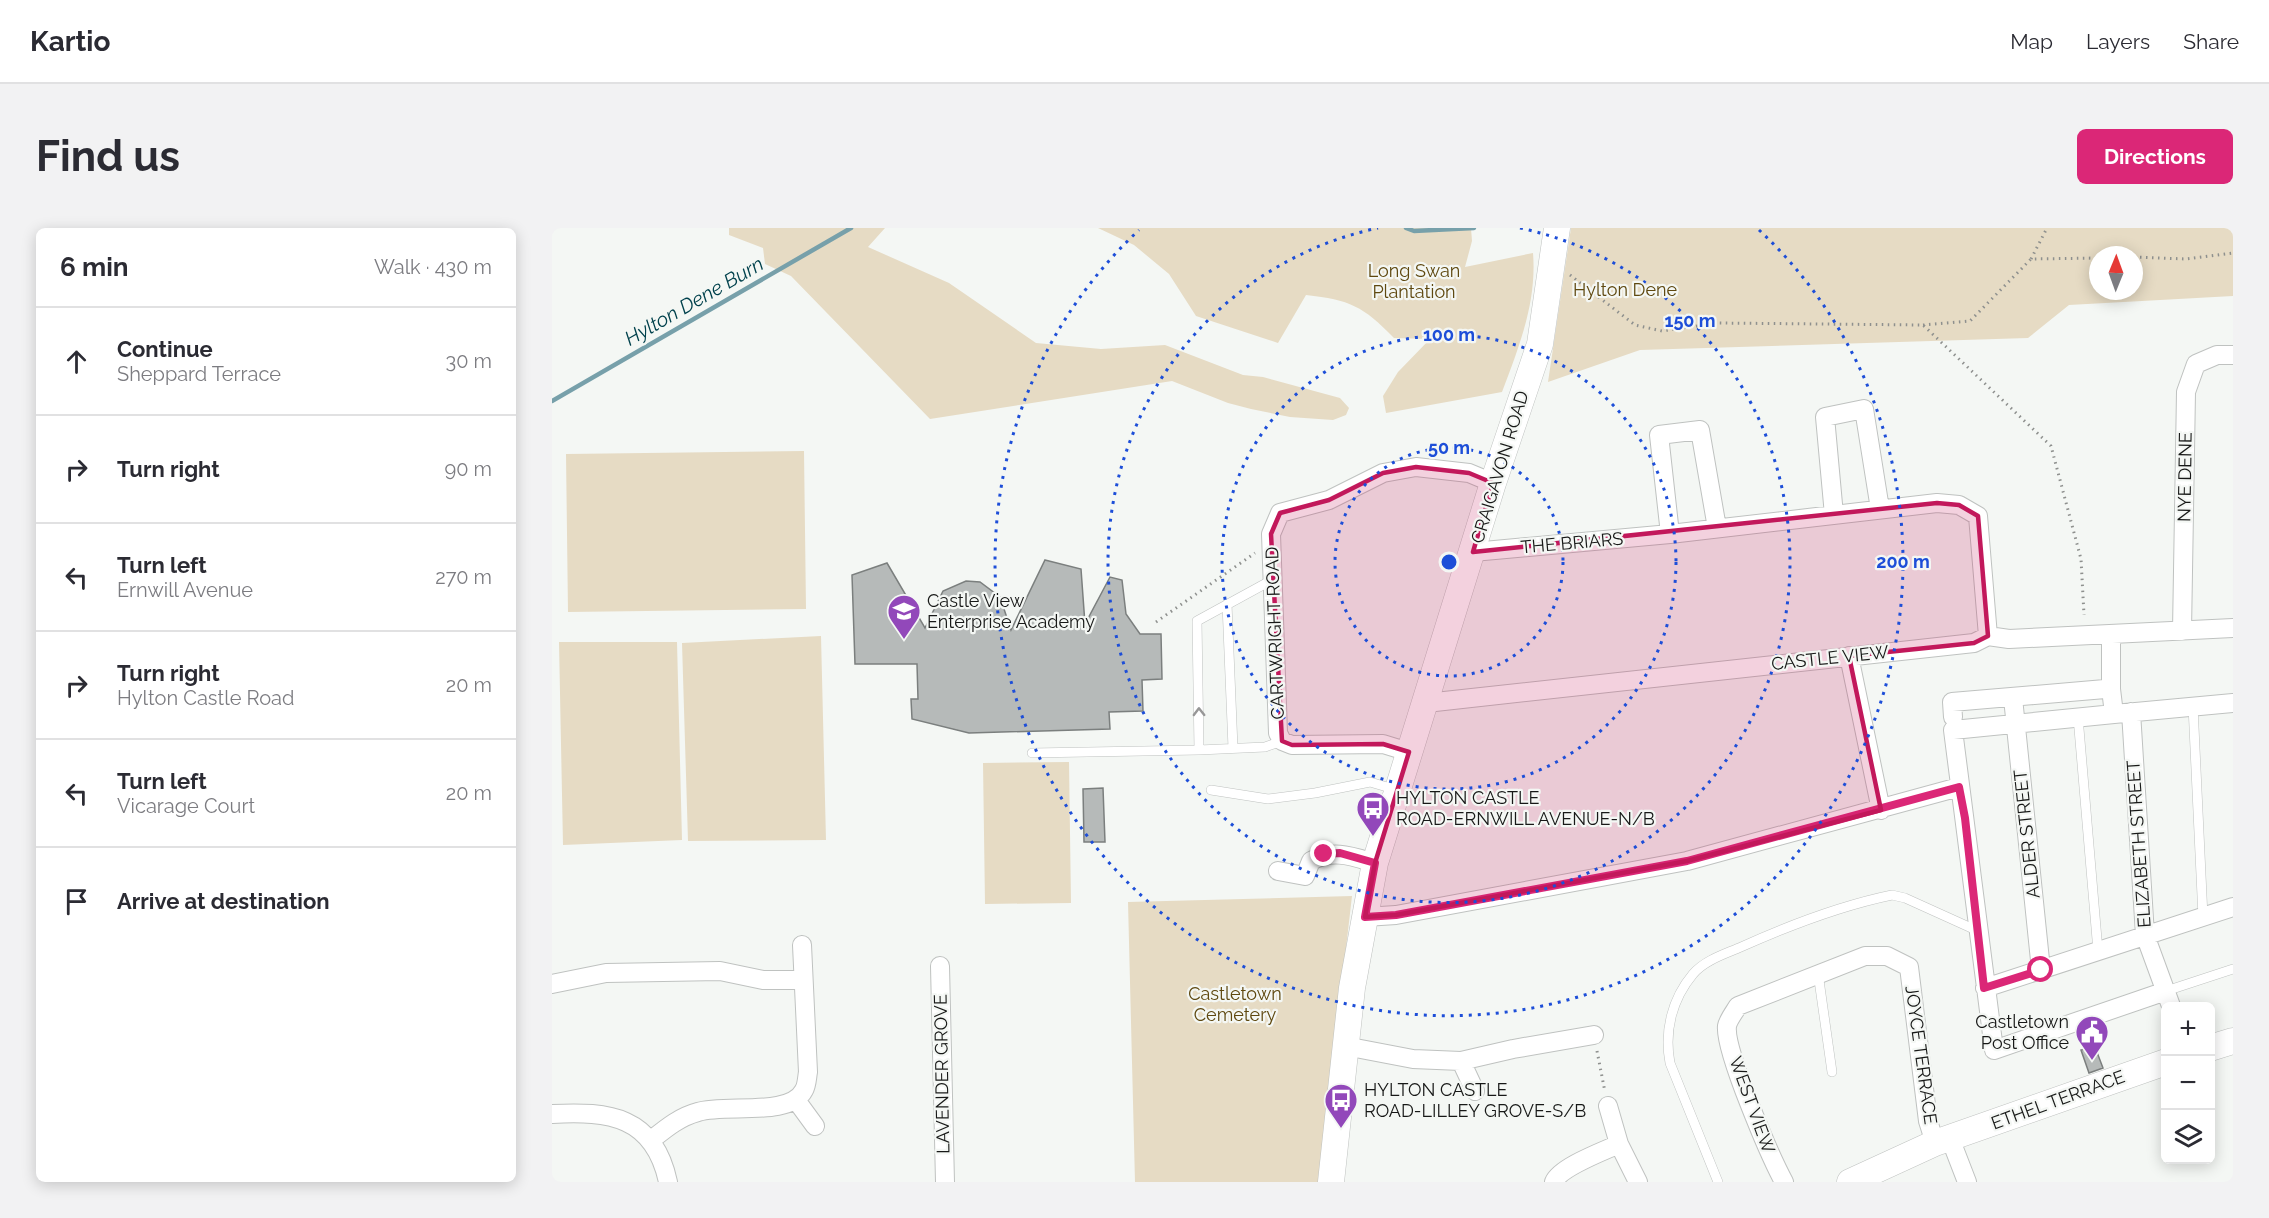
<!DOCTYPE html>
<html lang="en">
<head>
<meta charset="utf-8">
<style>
	:root { --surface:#fff; --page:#f2f2f3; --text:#2b2b33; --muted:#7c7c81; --line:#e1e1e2; --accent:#db2777 }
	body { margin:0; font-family:Raleway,sans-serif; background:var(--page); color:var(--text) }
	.controls { position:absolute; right:18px; bottom:18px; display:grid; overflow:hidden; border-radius:9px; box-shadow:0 3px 15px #0003 }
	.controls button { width:54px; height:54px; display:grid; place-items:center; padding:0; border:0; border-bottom:2px solid var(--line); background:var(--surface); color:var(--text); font:30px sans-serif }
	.compass { position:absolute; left:1537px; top:18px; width:54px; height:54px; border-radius:50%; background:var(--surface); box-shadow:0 3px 15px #0003; rotate:1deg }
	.stop { position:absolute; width:18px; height:18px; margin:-14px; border:4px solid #db2777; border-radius:50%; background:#fff }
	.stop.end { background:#db2777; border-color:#fff; box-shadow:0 2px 6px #0008 }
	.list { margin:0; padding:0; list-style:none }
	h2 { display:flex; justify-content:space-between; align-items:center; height:78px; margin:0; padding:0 24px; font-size:26px }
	h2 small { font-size:20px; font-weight:400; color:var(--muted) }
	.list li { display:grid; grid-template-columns:39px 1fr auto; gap:18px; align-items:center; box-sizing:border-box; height:108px; padding:0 24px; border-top:2px solid var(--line) }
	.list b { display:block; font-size:22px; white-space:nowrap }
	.list p { margin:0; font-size:20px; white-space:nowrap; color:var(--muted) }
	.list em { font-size:20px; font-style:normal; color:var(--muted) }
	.icon { flex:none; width:33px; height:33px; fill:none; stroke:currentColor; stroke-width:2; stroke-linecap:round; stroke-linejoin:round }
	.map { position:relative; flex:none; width:1681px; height:954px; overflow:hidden; border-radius:9px }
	header { display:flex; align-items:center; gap:36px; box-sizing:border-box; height:84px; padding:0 30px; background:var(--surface); border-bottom:2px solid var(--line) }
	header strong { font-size:28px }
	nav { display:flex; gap:33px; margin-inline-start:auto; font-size:21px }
	.intro { display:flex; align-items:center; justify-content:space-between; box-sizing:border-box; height:144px; padding:0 36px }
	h1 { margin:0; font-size:42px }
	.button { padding:15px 27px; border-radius:9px; background:var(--accent); color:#fff; font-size:21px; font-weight:700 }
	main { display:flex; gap:36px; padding:0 36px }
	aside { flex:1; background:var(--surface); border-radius:9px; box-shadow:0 3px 15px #0003 }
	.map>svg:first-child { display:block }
	.green { fill:#e6dbc4; fill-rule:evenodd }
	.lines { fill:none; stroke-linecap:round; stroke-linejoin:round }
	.stream { stroke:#77a0aa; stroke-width:4.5 }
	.building { fill:#b6bab9; stroke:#7b7f7e; stroke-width:1.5 }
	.lane-casing { stroke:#bfc2c0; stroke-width:10 }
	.street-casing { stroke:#bfc2c0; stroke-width:20 }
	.secondary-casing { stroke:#bfc2c0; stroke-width:27 }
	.path { stroke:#8e908e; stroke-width:3; stroke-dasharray:1.5 4.5; stroke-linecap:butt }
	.lane { stroke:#fff; stroke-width:9 }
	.street { stroke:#fff; stroke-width:18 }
	.secondary { stroke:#fff; stroke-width:26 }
	.oneway { stroke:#979797 }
	.route { stroke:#db2777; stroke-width:8 }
	.marked { fill:#c2185b; fill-opacity:0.2; stroke:#c2185b; stroke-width:4.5; stroke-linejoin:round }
	.ring { fill:none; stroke:#1d4ed8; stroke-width:3; stroke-dasharray:3 6 }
	.labels { text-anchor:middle; stroke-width:4.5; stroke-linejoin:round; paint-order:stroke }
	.park-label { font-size:18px; fill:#5f480f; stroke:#f4f7f4 }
	.street-label { font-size:18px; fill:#171817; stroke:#f4f7f4 }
	.poi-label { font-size:18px; fill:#171817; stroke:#f4f7f4; text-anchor:start }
	.water-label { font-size:20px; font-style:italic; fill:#00414c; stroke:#f4f7f4 }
	.centre { fill:#1d4ed8; stroke:#f4f7f4; stroke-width:3 }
	.ring-label { font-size:18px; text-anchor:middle; font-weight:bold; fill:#1d4ed8; stroke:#f4f7f4; stroke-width:4.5; stroke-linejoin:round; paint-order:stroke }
</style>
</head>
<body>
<header>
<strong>Kartio</strong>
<nav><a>Map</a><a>Layers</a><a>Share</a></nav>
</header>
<div class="intro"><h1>Find us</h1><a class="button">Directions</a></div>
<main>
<aside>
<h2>6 min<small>Walk · 430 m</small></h2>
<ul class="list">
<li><svg class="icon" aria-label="ahead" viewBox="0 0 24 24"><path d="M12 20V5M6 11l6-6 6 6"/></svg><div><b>Continue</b><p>Sheppard Terrace</p></div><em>30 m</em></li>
<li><svg class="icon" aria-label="right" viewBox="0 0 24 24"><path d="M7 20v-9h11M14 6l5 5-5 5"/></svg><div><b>Turn right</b></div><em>90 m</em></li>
<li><svg class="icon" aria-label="left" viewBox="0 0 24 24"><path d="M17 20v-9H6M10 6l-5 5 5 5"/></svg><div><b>Turn left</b><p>Ernwill Avenue</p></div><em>270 m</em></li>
<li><svg class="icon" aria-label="right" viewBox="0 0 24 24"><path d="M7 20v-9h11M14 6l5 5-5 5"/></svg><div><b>Turn right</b><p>Hylton Castle Road</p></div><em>20 m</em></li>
<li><svg class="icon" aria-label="left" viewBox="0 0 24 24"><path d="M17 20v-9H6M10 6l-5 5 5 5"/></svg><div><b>Turn left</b><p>Vicarage Court</p></div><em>20 m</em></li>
<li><svg class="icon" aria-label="arrive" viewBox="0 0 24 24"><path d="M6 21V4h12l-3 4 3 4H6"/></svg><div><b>Arrive at destination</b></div></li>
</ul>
</aside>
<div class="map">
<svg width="1681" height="954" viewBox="0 0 1681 954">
	<rect width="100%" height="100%" fill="#f4f7f4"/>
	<path class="green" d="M177,0H333L316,19L397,55L484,115L549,121L613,117L691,147L711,149L788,170L797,180L794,187L781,192L738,189L699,181L676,175L620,153L378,191L239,48L213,36L211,20L177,7Z
		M546,0H919L920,13L913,39L981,25C985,74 967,119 950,164L834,185L831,168L846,144L878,111L842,110C811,78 798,72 754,67L726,115L644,88L617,46L582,17Z
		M1019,0H1681V68L1517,77L1476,110L1088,122L996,154ZM1546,27H1582V63H1546Z
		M252,223L254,381L16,384L14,226Z
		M269,408L274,612L136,613L130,415Z
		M7,414H125L130,612L11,617Z
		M517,534L519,675L433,676L431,535Z
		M800,668L767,954H583L576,674Z"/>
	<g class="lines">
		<path class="stream" d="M854,0L862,3L922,0
			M0,173L299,0"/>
	</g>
	<path class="building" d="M493,332L529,341L533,396L558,349L570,352L574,386L588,406H609L610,451L590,452L591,483L557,484L558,501L417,505L360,491L359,471H366L365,436H303L300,347L335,335L373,400L391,363L414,353L428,354L448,369L459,402Z
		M551,560L553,614H532L531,561Z
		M1543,819L1551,840L1537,845L1529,822Z"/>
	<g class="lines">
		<defs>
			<path id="lane" d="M720,352L645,393L647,522L713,519L730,513
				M675,376L681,520
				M1641,478L1651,689
				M1526,489L1546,723
				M480,525L647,522
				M659,562L716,571L763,565L818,554L845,562
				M1266,745L1280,844
				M1614,763L1681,741
				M1166,954L1118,835C1112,803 1120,771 1141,746C1153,732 1173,726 1189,719C1238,697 1287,678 1340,667L1353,670L1426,703"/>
			<path id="street" d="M1282,287L1273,189L1312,181L1328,281
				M1118,306L1107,207L1148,202L1165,300
				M921,324L1118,306L1385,275L1407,277L1426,288L1436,408
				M1630,403L1634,164L1644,136L1665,127H1681
				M1559,407V461L1562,486L1681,475
				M1297,428L1329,582
				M1461,470L1489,742
				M874,475L1422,415L1436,408L1457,411L1681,400
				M1579,484L1593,707L1619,778
				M1562,486L1401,502L1442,822L1614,763
				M1401,489L1400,474L1553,461
				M857,524L831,516L740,517L730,513L726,505L719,306L728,285L777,272L831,245L864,239L917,245L941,255
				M726,643L753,648L759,633C781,621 799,628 823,635
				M813,689L844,687L1135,633L1407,559
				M388,738L393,954
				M0,756L54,745L168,743L211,752H250
				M1433,760L1681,679
				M793,818L861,831L909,833L961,821L1042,807
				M909,833L923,863
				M244,872L263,898
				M1056,878L1067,916L1086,954
				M0,886C57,883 102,888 116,954
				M1398,910L1415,954
				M98,913C113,901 127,889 146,884C173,875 238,890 252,862C255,857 255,849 256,844L250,717
				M1002,954C1008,939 1052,923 1067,916
				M1232,954C1219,930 1172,822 1175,798C1176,792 1183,783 1186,778L1313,728H1335L1357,739L1376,893L1383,915"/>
			<path id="secondary" d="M1658,820L1681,813
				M779,954L800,760L823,635L941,255L988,116L1005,0
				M1298,954L1383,915L1614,834"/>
		</defs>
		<use href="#lane" class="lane-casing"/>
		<use href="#street" class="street-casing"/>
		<use href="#secondary" class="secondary-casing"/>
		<path class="path" d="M1582,29L1634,31L1681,25
			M1479,31L1495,0
			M1018,47L1083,97L1110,103L1166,95L1371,97L1499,218L1529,331L1532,387
			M1371,97L1418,93L1479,31L1546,30
			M604,394L703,325
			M1045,823L1053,864"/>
		<use href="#lane" class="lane"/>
		<use href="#street" class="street"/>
		<use href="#secondary" class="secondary"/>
	</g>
	<defs><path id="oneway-chevron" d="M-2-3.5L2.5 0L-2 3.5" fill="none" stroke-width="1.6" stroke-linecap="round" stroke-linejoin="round" transform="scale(1.5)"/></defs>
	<use class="oneway" href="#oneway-chevron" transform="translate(647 484) rotate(-91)"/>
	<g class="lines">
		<path class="route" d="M772,626L788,625L823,635L813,689L844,687L1135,633L1407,559L1413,590L1432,760L1489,742"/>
	</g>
	<path class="marked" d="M864,239L917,245L941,255L921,324L1385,275L1407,277L1426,288L1436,408L1422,415L1297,428L1329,582L1135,633L844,687L813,689L823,635L857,524L831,516L740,517L730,513L719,306L728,285L777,272L831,245Z"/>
	<g class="ring">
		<circle cx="897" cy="334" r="114"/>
		<circle cx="897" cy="334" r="227"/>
		<path d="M968 0A341 341 0 1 1 826 0"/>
		<path d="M1207 2A454 454 0 1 1 587 2"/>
	</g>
	<defs>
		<symbol id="school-pin" viewBox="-11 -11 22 30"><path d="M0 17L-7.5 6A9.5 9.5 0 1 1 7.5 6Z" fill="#9248ba" stroke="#f4f7f4"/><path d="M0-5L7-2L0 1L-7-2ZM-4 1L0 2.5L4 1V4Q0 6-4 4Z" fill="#fff"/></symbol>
		<symbol id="bus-pin" viewBox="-11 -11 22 30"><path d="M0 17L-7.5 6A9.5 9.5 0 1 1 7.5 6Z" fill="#9248ba" stroke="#f4f7f4"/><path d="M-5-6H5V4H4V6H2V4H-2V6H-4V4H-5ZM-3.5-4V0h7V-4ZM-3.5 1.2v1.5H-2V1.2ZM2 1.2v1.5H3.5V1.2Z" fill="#fff"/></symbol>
		<symbol id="civic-pin" viewBox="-11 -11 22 30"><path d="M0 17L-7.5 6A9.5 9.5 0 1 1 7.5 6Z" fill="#9248ba" stroke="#f4f7f4"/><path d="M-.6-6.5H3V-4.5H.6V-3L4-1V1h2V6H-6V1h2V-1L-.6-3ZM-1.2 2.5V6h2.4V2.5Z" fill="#fff"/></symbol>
	</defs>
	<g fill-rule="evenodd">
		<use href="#school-pin" x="333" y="364" width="38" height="52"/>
		<use href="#bus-pin" x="802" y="561" width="38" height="52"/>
		<use href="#civic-pin" x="1521" y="785" width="38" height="52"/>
		<use href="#bus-pin" x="770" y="853" width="38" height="52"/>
	</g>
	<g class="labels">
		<g class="park-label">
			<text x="862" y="49">Long Swan<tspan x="862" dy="21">Plantation</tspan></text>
			<text x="1073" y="68">Hylton Dene</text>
			<text x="683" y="772">Castletown<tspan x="683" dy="21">Cemetery</tspan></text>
		</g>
		<g class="street-label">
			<text transform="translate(948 239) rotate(-73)" y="6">CRAIGAVON ROAD</text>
			<text transform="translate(1633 249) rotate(-89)" y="6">NYE DENE</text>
			<text transform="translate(1020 315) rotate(-5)" y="6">THE BRIARS</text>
			<text transform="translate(723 405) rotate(-92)" y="6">CARTWRIGHT ROAD</text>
			<text transform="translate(1278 430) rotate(-6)" y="6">CASTLE VIEW</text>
			<text transform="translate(1475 606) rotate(-96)" y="6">ALDER STREET</text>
			<text transform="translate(1587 616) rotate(-94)" y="6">ELIZABETH STREET</text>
			<text transform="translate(1369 827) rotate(82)" y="6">JOYCE TERRACE</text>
			<text transform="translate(390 846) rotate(-91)" y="6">LAVENDER GROVE</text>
			<text transform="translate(1506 872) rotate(-20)" y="6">ETHEL TERRACE</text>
			<text transform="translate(1200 877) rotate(70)" y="6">WEST VIEW</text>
		</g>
		<g class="poi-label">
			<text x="375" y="379">Castle View<tspan x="375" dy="21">Enterprise Academy</tspan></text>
			<text x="844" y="576">HYLTON CASTLE<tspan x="844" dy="21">ROAD-ERNWILL AVENUE-N/B</tspan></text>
			<text x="1517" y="800" text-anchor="end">Castletown<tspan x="1517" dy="21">Post Office</tspan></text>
			<text x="812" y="868">HYLTON CASTLE<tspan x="812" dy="21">ROAD-LILLEY GROVE-S/B</tspan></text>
		</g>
		<g class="water-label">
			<text transform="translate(142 73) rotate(-30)" y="7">Hylton Dene Burn</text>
		</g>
	</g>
	<circle cx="897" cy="334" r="9" class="centre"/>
	<g class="ring-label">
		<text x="1138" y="99">150 m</text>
		<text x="897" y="113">100 m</text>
		<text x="897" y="226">50 m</text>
		<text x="1351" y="340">200 m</text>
	</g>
</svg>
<div class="controls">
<button>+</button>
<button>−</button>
<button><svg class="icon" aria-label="layers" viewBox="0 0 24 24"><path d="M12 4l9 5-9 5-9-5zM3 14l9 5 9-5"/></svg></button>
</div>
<svg class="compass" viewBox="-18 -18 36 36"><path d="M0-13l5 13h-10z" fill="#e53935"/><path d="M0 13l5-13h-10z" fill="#7c7c81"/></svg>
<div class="stop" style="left:1489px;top:742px"></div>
<div class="stop end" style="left:772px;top:626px"></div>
</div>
</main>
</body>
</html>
